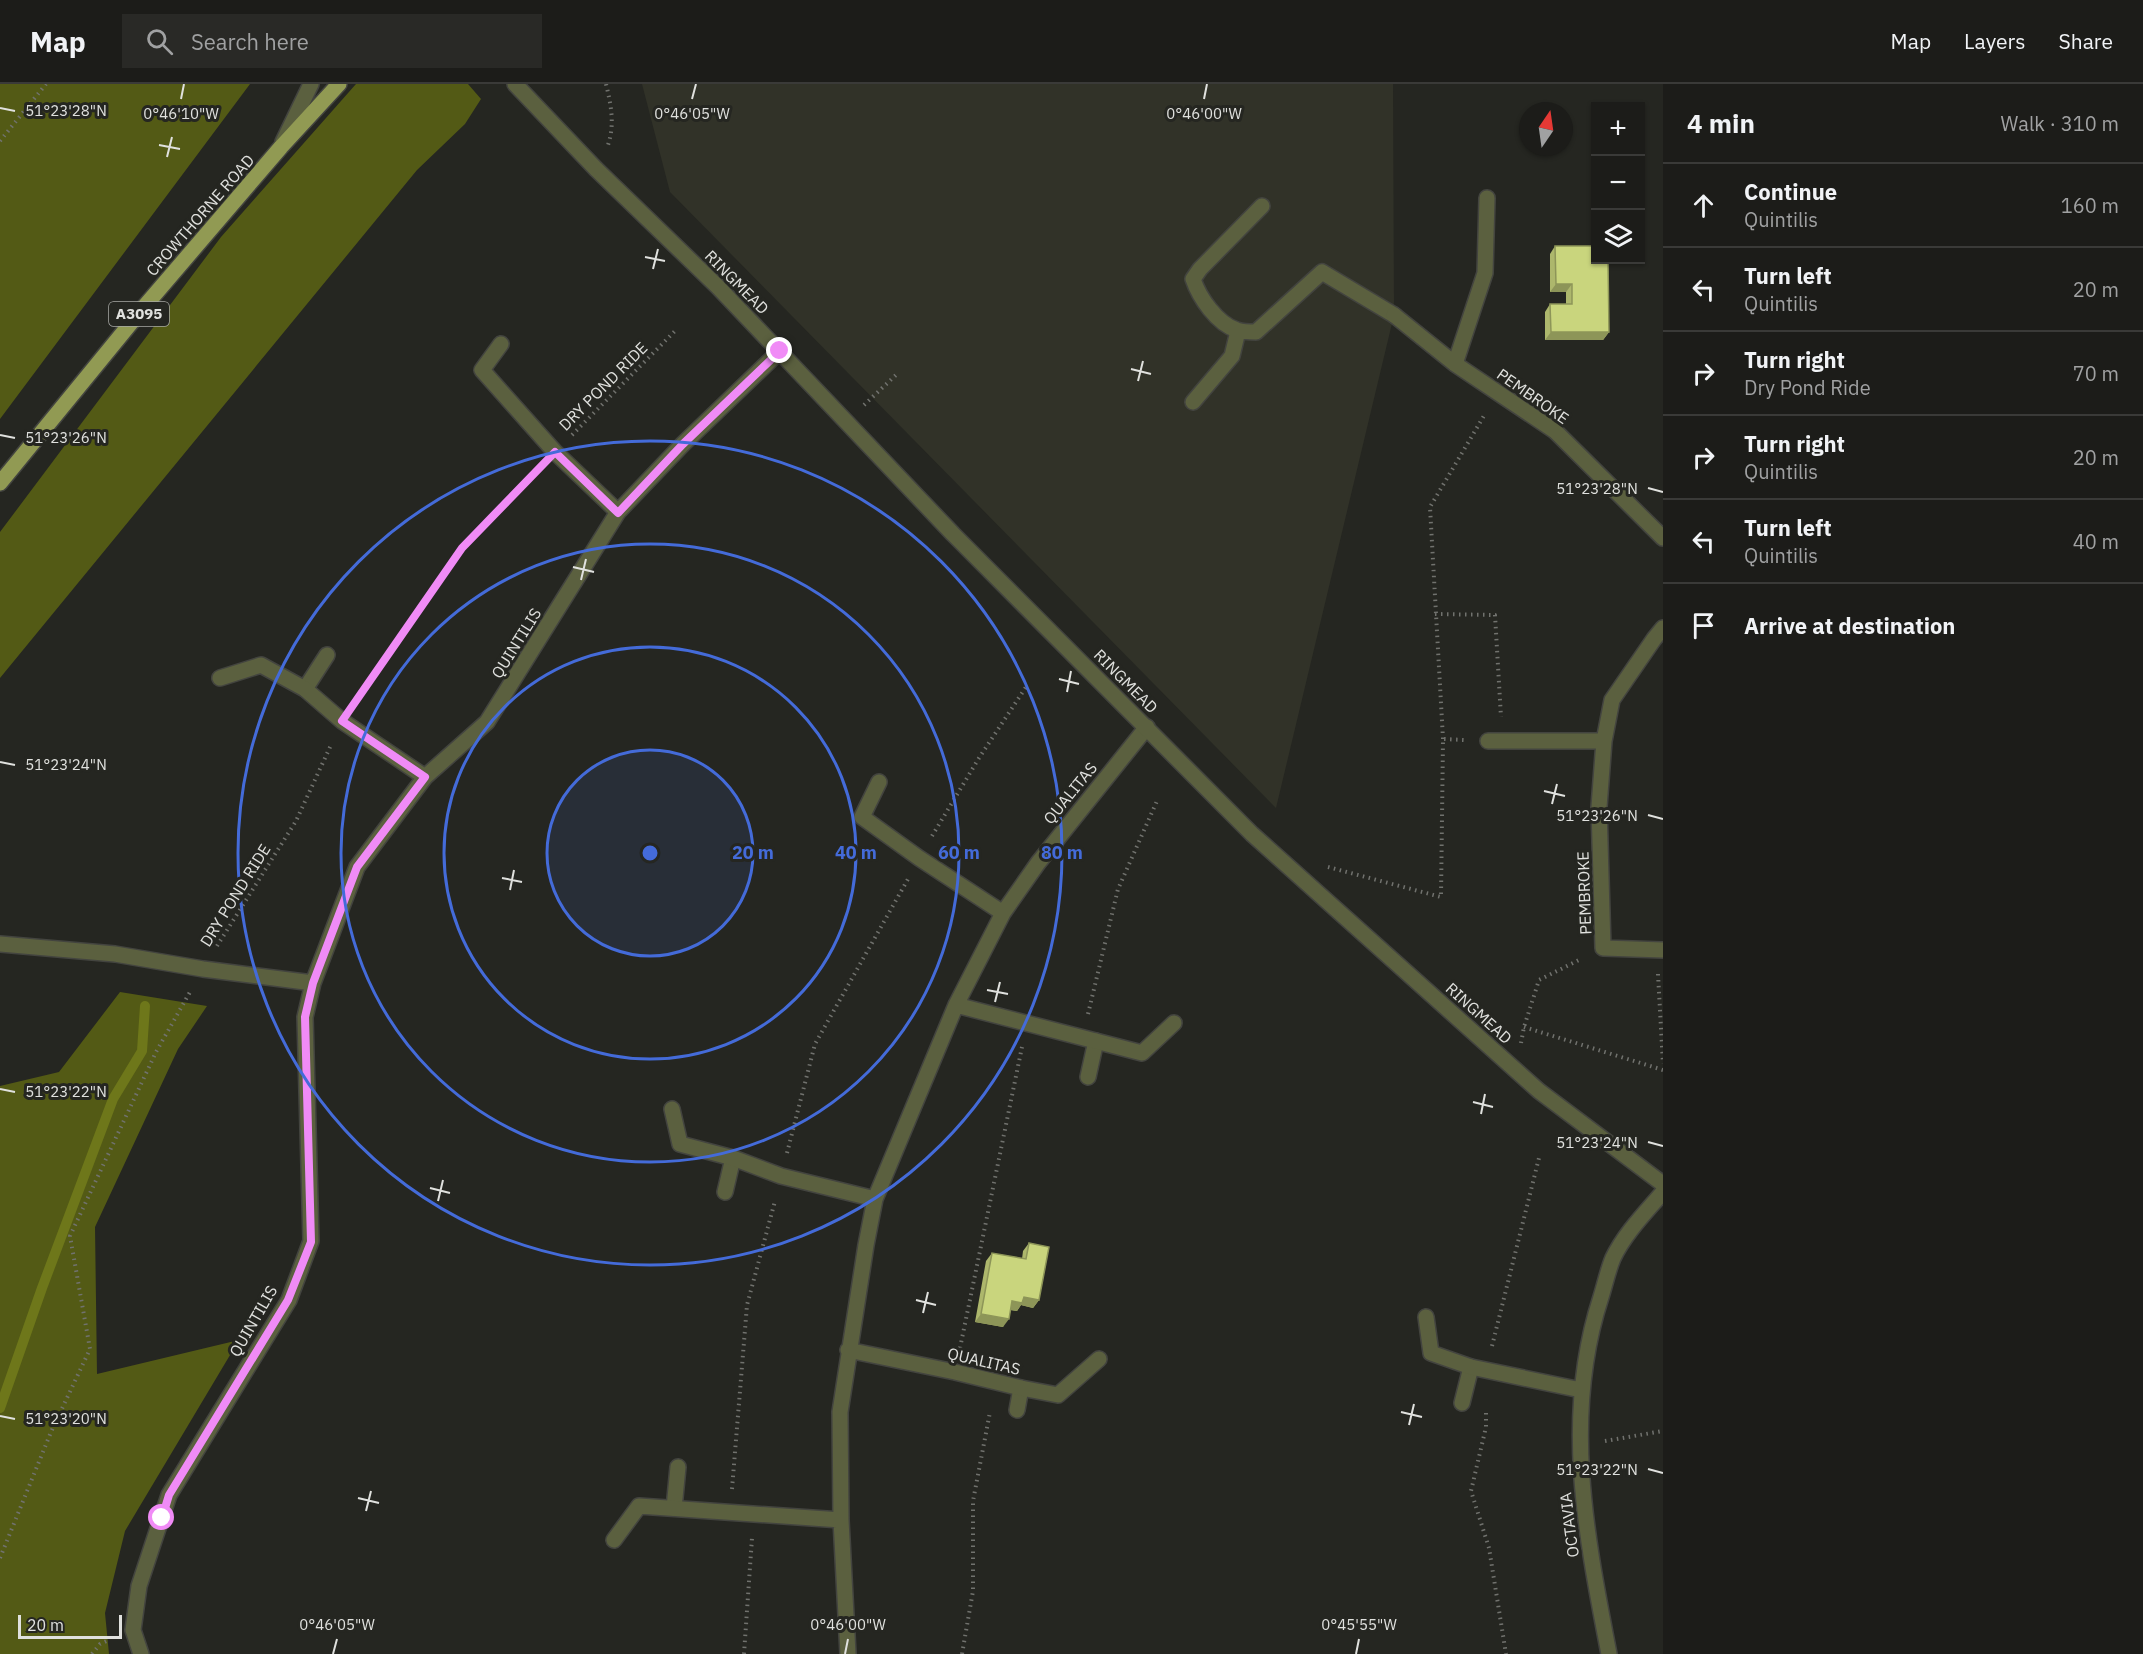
<!DOCTYPE html>
<html lang="en">
<head>
<meta charset="utf-8">
<style>
	:root { --surface:#1c1c19; --page:#292926; --text:#f1f3f6; --muted:#a0a1a2; --line:#3a3a38 }
	body { margin:0; font-family:"IBM Plex Sans",sans-serif; background:var(--page); color:var(--text) }
	.controls { position:absolute; right:18px; top:18px; display:grid; overflow:hidden; border-radius:0px; box-shadow:0 2px 4px #0004 }
	.controls button { width:54px; height:54px; display:grid; place-items:center; padding:0; border:0; border-bottom:2px solid var(--line); background:var(--surface); color:var(--text); font:30px sans-serif }
	.compass { position:absolute; left:1519px; top:18px; width:54px; height:54px; border-radius:50%; background:var(--surface); box-shadow:0 2px 4px #0004; rotate:13deg }
	.scale { position:absolute; left:18px; bottom:15px; width:104px; box-sizing:border-box; padding-left:6px; border:3px solid #e0e1de; border-top:0; font-size:16px; line-height:21px; white-space:nowrap; color:#e0e1de; -webkit-text-stroke:4px #252621; paint-order:stroke }
	.stop { position:absolute; width:18px; height:18px; margin:-14px; border:4px solid #f08bf6; border-radius:50%; background:#fff }
	.stop.end { background:#f08bf6; border-color:#fff; box-shadow:0 2px 6px #0008 }
	.list { margin:0; padding:0; list-style:none }
	h2 { display:flex; justify-content:space-between; align-items:center; height:78px; margin:0; padding:0 24px; font-size:26px }
	h2 small { font-size:20px; font-weight:400; color:var(--muted) }
	.list li { display:grid; grid-template-columns:39px 1fr auto; gap:18px; align-items:center; box-sizing:border-box; height:84px; padding:0 24px; border-top:2px solid var(--line) }
	.list b { display:block; font-size:22px; white-space:nowrap }
	.list p { margin:0; font-size:20px; white-space:nowrap; color:var(--muted) }
	.list em { font-size:20px; font-style:normal; color:var(--muted) }
	.icon { flex:none; width:33px; height:33px; fill:none; stroke:currentColor; stroke-width:2; stroke-linecap:round; stroke-linejoin:round }
	.map { position:relative; flex:none; width:1663px; height:1570px; overflow:hidden }
	header { display:flex; align-items:center; gap:36px; box-sizing:border-box; height:84px; padding:0 30px; background:var(--surface); border-bottom:2px solid var(--line) }
	header strong { font-size:28px }
	nav { display:flex; gap:33px; margin-inline-start:auto; font-size:21px }
	.search { width:420px; height:54px; background:var(--page); display:flex; align-items:center; gap:15px; box-sizing:border-box; padding:0 21px; border-radius:0px; color:var(--muted); font-size:22px }
	main { display:flex }
	aside { flex:1; background:var(--surface) }
	.map>svg:first-child { display:block }
	.built { fill:#313228 }
	.forest { fill:#535a15 }
	.lines { fill:none; stroke-linecap:round; stroke-linejoin:round }
	.stream { stroke:#6e771a; stroke-width:10 }
	.service-casing { stroke:#43443f; stroke-width:18 }
	.minor-casing { stroke:#43443f; stroke-width:18 }
	.tertiary-casing { stroke:#43443f; stroke-width:18 }
	.primary-casing { stroke:#43443f; stroke-width:18 }
	.path { stroke:#71726e; stroke-width:4; stroke-dasharray:1.5 4.5; stroke-linecap:butt }
	.service { stroke:#5b603f; stroke-width:15 }
	.minor { stroke:#5b603f; stroke-width:15 }
	.tertiary { stroke:#5b603f; stroke-width:15 }
	.primary { stroke:#919a53; stroke-width:15 }
	.wall { fill:#adb76c }
	.shaded-wall { fill:#8d9558 }
	.building { fill:#c9d57d; stroke:#8d9558; stroke-width:1.5 }
	.route { stroke:#f08bf6; stroke-width:8 }
	.ticks { fill:none; stroke:#e0e1de; stroke-width:2 }
	.ring { fill:none; stroke:#446bd9; stroke-width:3 }
	.labels { text-anchor:middle; stroke-width:6; stroke-linejoin:round; paint-order:stroke }
	.shield { fill:#252621; stroke:#a8a9a5; stroke-width:1.5 }
	.shield-label { font-size:15px; font-weight:bold; fill:#e0e1de }
	.street-label { font-size:16px; fill:#e0e1de; stroke:#252621 }
	.ticks-label { font-size:15px; text-anchor:middle; fill:#e0e1de; stroke:#252621; stroke-width:6; stroke-linejoin:round; paint-order:stroke }
	.centre { fill:#446bd9; stroke:#252621; stroke-width:3 }
	.ring-label { font-size:18px; text-anchor:middle; font-weight:bold; fill:#446bd9; stroke:#252621; stroke-width:6; stroke-linejoin:round; paint-order:stroke }
</style>
</head>
<body>
<header>
<strong>Map</strong>
<div class="search"><svg class="icon" aria-label="search" viewBox="0 0 24 24"><circle cx="10" cy="10" r="6"/><path d="M15 15l6 6"/></svg>Search here</div>
<nav><a>Map</a><a>Layers</a><a>Share</a></nav>
</header>
<main>
<div class="map">
<svg width="1663" height="1570" viewBox="0 0 1663 1570">
	<rect width="100%" height="100%" fill="#252621"/>
	<path class="built" d="M642,0H1393L1394,231L1276,724L670,108Z"/>
	<path class="forest" d="M0,0H250L0,335Z
		M356,0H468L481,15L465,40L417,86L0,594V448L221,153Z
		M120,908L207,922L178,965L95,1143L97,1290L239,1256L125,1447L105,1529L109,1570H0V1002L59,988Z"/>
	<g class="lines">
		<path class="stream" d="M0,1324L42,1204L113,1015L142,967L145,922"/>
		<defs>
			<path id="service" d="M1262,122L1200,185L1193,195C1199,213 1217,240 1237,246C1243,248 1250,248 1256,248L1322,188L1394,231
				M1193,318L1232,272L1238,247
				M305,605L327,571
				M1088,993L1096,957
				M725,1108L733,1074
				M1462,1319L1471,1283
				M1017,1326L1021,1304
				M674,1424L678,1383"/>
			<path id="minor" d="M1394,231L1455,280L1555,347L1663,454
				M501,260L482,286L555,368L618,428
				M1455,280L1485,189L1487,114
				M1663,544L1654,555L1612,616L1604,657L1599,723L1603,864L1663,866
				M220,594L261,581L305,605L342,637L425,693
				M1488,657H1604
				M879,698L862,733L919,774L1003,829
				M0,860L115,870L203,885L313,899
				M956,921L1142,969L1174,939
				M672,1025L680,1060L733,1074L781,1092L875,1115
				M1426,1233L1431,1269L1471,1283L1581,1306
				M848,1266L955,1288L1021,1304L1058,1311L1099,1275
				M614,1456L639,1422L841,1436
				M141,1570L133,1546L139,1502L169,1411L289,1216L311,1157L305,933L313,899L357,783L425,693L487,638L618,428L683,360L780,267
				M848,1570L841,1436L840,1328L866,1161L875,1115L956,921L1003,829L1038,779L1147,643
				M1609,1570C1586,1451 1562,1332 1601,1213C1605,1200 1608,1186 1613,1174C1625,1149 1646,1128 1663,1108"/>
			<path id="tertiary" d="M515,0L596,85L718,203L953,450L1252,750L1539,1007L1663,1100
				M283,58L311,0"/>
			<path id="primary" d="M0,399L144,223L281,63L339,0"/>
		</defs>
		<use href="#service" class="service-casing"/>
		<use href="#minor" class="minor-casing"/>
		<use href="#tertiary" class="tertiary-casing"/>
		<use href="#primary" class="primary-casing"/>
		<path class="path" d="M606,0C611,21 615,40 608,61
			M0,57L46,0
			M864,321L896,291
			M572,351L675,247
			M1435,530L1495,531L1501,633
			M355,618L462,464L537,386
			M1443,655L1430,423L1485,330
			M932,752L979,674L1028,600
			M1328,783L1441,813L1443,655L1464,656
			M217,862L296,737L331,661
			M1658,890L1663,980
			M1088,930L1118,805L1157,717
			M1524,943L1663,986
			M1521,959L1524,943L1539,896L1581,875
			M787,1069L815,960L908,795
			M1492,1262L1539,1074
			M960,1264L1022,963
			M1486,1329V1343L1471,1407L1489,1464L1506,1570
			M1605,1357L1663,1347
			M732,1405L747,1221L775,1117
			M0,1474L51,1348L90,1265L70,1152L156,968L190,908
			M92,1570L100,1560L109,1556
			M744,1570L752,1454
			M962,1570L973,1507V1417L990,1328"/>
		<use href="#service" class="service"/>
		<use href="#minor" class="minor"/>
		<use href="#tertiary" class="tertiary"/>
		<use href="#primary" class="primary"/>
	</g>
	<path class="wall" d="M1555,162L1609,248L1603,256H1545V228L1550,220H1566V208H1550V170Z
		M1029,1159L1039,1216L1033,1224L1021,1221L1017,1227L1010,1226L1003,1243L975,1238L986,1177L992,1169L1022,1175L1023,1167Z"/>
	<path class="shaded-wall" d="M1556,200H1572L1566,208H1550Z
		M1551,248H1609L1603,256H1545Z
		M1024,1213L1039,1216L1033,1224L1021,1221L1017,1227L1006,1225L1012,1217Z
		M981,1230L1009,1235L1003,1243L975,1238Z"/>
	<path class="building" d="M1555,162H1596V176H1608L1609,248H1551L1550,220H1572V200H1556Z
		M1029,1159L1049,1163L1039,1216L1024,1213L1022,1219L1012,1217L1009,1235L981,1230L992,1169L1026,1175Z"/>
	<g class="lines">
		<path class="route" d="M162,1434L169,1411L288,1216L311,1158L305,933L313,899L357,783L425,693L342,637L462,464L555,368L618,429L683,360L780,267"/>
	</g>
	<path class="ticks" d="M181,15L184,0M692,15L696,0M1204,15L1207,0M0,24L15,27M159,61L180,65M167,73L172,53M645,173L665,177M653,185L658,165M1131,285L1151,290M1138,297L1143,277M0,351L15,354M1648,404L1663,408M573,483L594,488M581,496L586,475M1059,595L1079,600M1067,608L1071,587M0,678L15,681M1544,707L1565,712M1552,720L1557,700M1648,731L1663,735M502,794L522,798M510,806L514,786M987,906L1008,910M995,918L1000,898M0,1005L15,1008M1473,1018L1493,1023M1481,1030L1485,1010M1648,1058L1663,1062M430,1104L450,1109M438,1117L443,1096M916,1216L936,1221M923,1229L928,1208M1401,1328L1422,1333M0,1332L15,1335M1409,1341L1414,1320M1648,1385L1663,1389M358,1414L379,1419M366,1427L371,1407M333,1570L337,1555M845,1570L848,1555M1356,1570L1359,1555"/>
	<circle cx="650" cy="769" r="103" fill="#446bd9" fill-opacity=".12"/>
	<g class="ring">
		<circle cx="650" cy="769" r="103"/>
		<circle cx="650" cy="769" r="206"/>
		<circle cx="650" cy="769" r="309"/>
		<circle cx="650" cy="769" r="412"/>
	</g>
	<g class="labels">
		<rect class="shield" x="109" y="218" width="60" height="24" rx="4.5"/>
		<g class="shield-label">
			<text x="139" y="235">A3095</text>
		</g>
		<g class="street-label">
			<text transform="translate(200 131) rotate(-49)" y="6">CROWTHORNE ROAD</text>
			<text transform="translate(737 198) rotate(45)" y="6">RINGMEAD</text>
			<text transform="translate(603 302) rotate(-45)" y="6">DRY POND RIDE</text>
			<text transform="translate(1533 312) rotate(35)" y="6">PEMBROKE</text>
			<text transform="translate(516 559) rotate(-58)" y="6">QUINTILIS</text>
			<text transform="translate(1126 597) rotate(45)" y="6">RINGMEAD</text>
			<text transform="translate(1070 709) rotate(-51)" y="6">QUALITAS</text>
			<text transform="translate(1584 809) rotate(-92)" y="6">PEMBROKE</text>
			<text transform="translate(235 811) rotate(-58)" y="6">DRY POND RIDE</text>
			<text transform="translate(1479 929) rotate(42)" y="6">RINGMEAD</text>
			<text transform="translate(253 1237) rotate(-60)" y="6">QUINTILIS</text>
			<text transform="translate(984 1277) rotate(13)" y="6">QUALITAS</text>
			<text transform="translate(1569 1441) rotate(-97)" y="6">OCTAVIA</text>
		</g>
	</g>
	<g class="ticks-label">
		<text x="66" y="32">51°23'28"N</text>
		<text x="181" y="35">0°46'10"W</text>
		<text x="692" y="35">0°46'05"W</text>
		<text x="1204" y="35">0°46'00"W</text>
		<text x="66" y="359">51°23'26"N</text>
		<text x="1597" y="410">51°23'28"N</text>
		<text x="66" y="686">51°23'24"N</text>
		<text x="1597" y="737">51°23'26"N</text>
		<text x="66" y="1013">51°23'22"N</text>
		<text x="1597" y="1064">51°23'24"N</text>
		<text x="66" y="1340">51°23'20"N</text>
		<text x="1597" y="1391">51°23'22"N</text>
		<text x="337" y="1546">0°46'05"W</text>
		<text x="848" y="1546">0°46'00"W</text>
		<text x="1359" y="1546">0°45'55"W</text>
	</g>
	<circle cx="650" cy="769" r="9" class="centre"/>
	<g class="ring-label">
		<text x="753" y="775">20 m</text>
		<text x="856" y="775">40 m</text>
		<text x="959" y="775">60 m</text>
		<text x="1062" y="775">80 m</text>
	</g>
</svg>
<div class="controls">
<button>+</button>
<button>−</button>
<button><svg class="icon" aria-label="layers" viewBox="0 0 24 24"><path d="M12 4l9 5-9 5-9-5zM3 14l9 5 9-5"/></svg></button>
</div>
<svg class="compass" viewBox="-18 -18 36 36"><path d="M0-13l5 13h-10z" fill="#e53935"/><path d="M0 13l5-13h-10z" fill="#a0a1a2"/></svg>
<div class="scale">20 m</div>
<div class="stop" style="left:162px;top:1434px"></div>
<div class="stop end" style="left:780px;top:267px"></div>
</div>
<aside>
<h2>4 min<small>Walk · 310 m</small></h2>
<ul class="list">
<li><svg class="icon" aria-label="ahead" viewBox="0 0 24 24"><path d="M12 20V5M6 11l6-6 6 6"/></svg><div><b>Continue</b><p>Quintilis</p></div><em>160 m</em></li>
<li><svg class="icon" aria-label="left" viewBox="0 0 24 24"><path d="M17 20v-9H6M10 6l-5 5 5 5"/></svg><div><b>Turn left</b><p>Quintilis</p></div><em>20 m</em></li>
<li><svg class="icon" aria-label="right" viewBox="0 0 24 24"><path d="M7 20v-9h11M14 6l5 5-5 5"/></svg><div><b>Turn right</b><p>Dry Pond Ride</p></div><em>70 m</em></li>
<li><svg class="icon" aria-label="right" viewBox="0 0 24 24"><path d="M7 20v-9h11M14 6l5 5-5 5"/></svg><div><b>Turn right</b><p>Quintilis</p></div><em>20 m</em></li>
<li><svg class="icon" aria-label="left" viewBox="0 0 24 24"><path d="M17 20v-9H6M10 6l-5 5 5 5"/></svg><div><b>Turn left</b><p>Quintilis</p></div><em>40 m</em></li>
<li><svg class="icon" aria-label="arrive" viewBox="0 0 24 24"><path d="M6 21V4h12l-3 4 3 4H6"/></svg><div><b>Arrive at destination</b></div></li>
</ul>
</aside>
</main>
</body>
</html>
